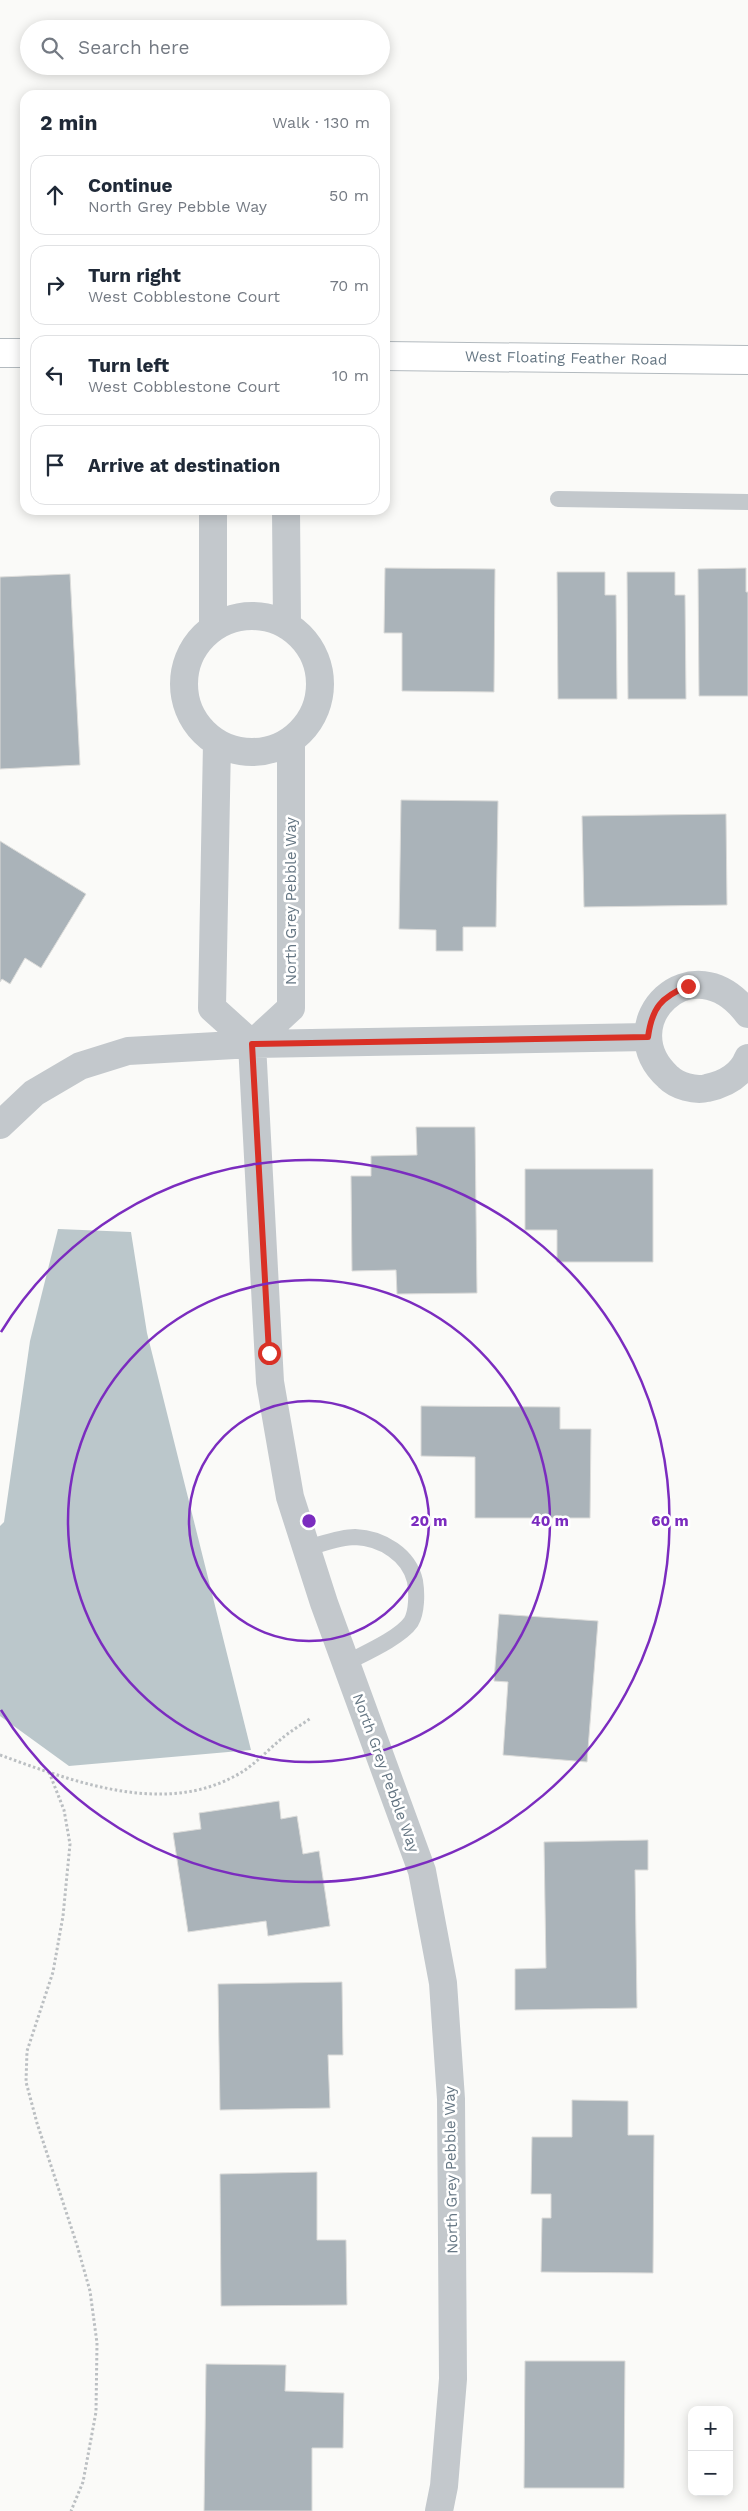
<!DOCTYPE html>
<html lang="en">
<head>
<meta charset="utf-8">
<style>
	:root { --surface:#fff; --page:#f6f6f7; --text:#1f2937; --muted:#747a83; --line:#e0e1e3 }
	body { margin:0; font-family:"Work Sans",sans-serif; background:var(--page); color:var(--text) }
	.controls { position:absolute; right:15px; bottom:15px; display:grid; overflow:hidden; border-radius:10px; box-shadow:0 2px 12px #0003 }
	.controls button { width:45px; height:45px; display:grid; place-items:center; padding:0; border:0; border-bottom:1px solid var(--line); background:var(--surface); color:var(--text); font:25px sans-serif }
	.stop { position:absolute; width:15px; height:15px; margin:-11px; border:4px solid #d93025; border-radius:50%; background:#fff }
	.stop.end { background:#d93025; border-color:#fff; box-shadow:0 1px 5px #0008 }
	.list { margin:0; padding:0; list-style:none }
	h2 { display:flex; justify-content:space-between; align-items:center; height:65px; margin:0; padding:0 20px; font-size:21px }
	h2 small { font-size:16px; font-weight:400; color:var(--muted) }
	.list li { display:grid; grid-template-columns:32px 1fr auto; gap:15px; align-items:center; box-sizing:border-box; height:80px; margin:0 10px 10px; padding:0 10px; border:1px solid var(--line); border-radius:15px }
	.list b { display:block; font-size:19px; white-space:nowrap }
	.list p { margin:0; font-size:16px; white-space:nowrap; color:var(--muted) }
	.list em { font-size:16px; font-style:normal; color:var(--muted) }
	.icon { flex:none; width:28px; height:28px; fill:none; stroke:currentColor; stroke-width:2; stroke-linecap:round; stroke-linejoin:round }
	.map { position:relative; flex:none; width:748px; height:2511px; overflow:hidden }
	.search { position:absolute; background:var(--surface); box-shadow:0 2px 12px #0003; left:20px; top:20px; width:370px; height:55px; display:flex; align-items:center; gap:12px; box-sizing:border-box; padding:0 18px; border-radius:28px; color:var(--muted); font-size:19px }
	.panel { position:absolute; background:var(--surface); box-shadow:0 2px 12px #0003; left:20px; top:90px; width:370px; height:425px; border-radius:15px }
	.map>svg:first-child { display:block }
	.water { fill:#bbc7cb }
	.building { fill:#aab3b9; stroke:#dcdcda }
	.lines { fill:none; stroke-linecap:round; stroke-linejoin:round }
	.secondary-casing { stroke:#b3babf; stroke-width:30 }
	.path { stroke:#bbbfc2; stroke-width:3; stroke-dasharray:2.5 2.5; stroke-linecap:butt }
	.service { stroke:#c3c8cc; stroke-width:16 }
	.minor { stroke:#c3c8cc; stroke-width:28 }
	.secondary { stroke:#fff; stroke-width:28 }
	.route { stroke:#d93025; stroke-width:6 }
	.ring { fill:none; stroke:#7b2cbf; stroke-width:2.5 }
	.labels { text-anchor:middle; stroke-width:5; stroke-linejoin:round; paint-order:stroke }
	.street-label { font-size:15px; fill:#657683; stroke:#fff }
	.centre { fill:#7b2cbf; stroke:#fff; stroke-width:2.5 }
	.ring-label { font-size:15px; text-anchor:middle; font-weight:bold; fill:#7b2cbf; stroke:#fff; stroke-width:5; stroke-linejoin:round; paint-order:stroke }
</style>
</head>
<body>
<div class="map">
<svg width="748" height="2511" viewBox="0 0 748 2511">
	<rect width="100%" height="100%" fill="#fafaf8"/>
	<path class="water" d="M58,1229L131,1232L147,1333L251,1750L69,1766L0,1716V1526L4,1522L30,1341Z"/>
	<path class="building" d="M385,568L495,569L494,692L402,691V633H384Z
		M746,568V592H748V696H699L698,569Z
		M557,572H605V595H616L617,699H558Z
		M627,572H675V595H685L686,699H628Z
		M70,574L80,765L0,769V577Z
		M401,800L498,801L496,927H463V951H436V930L399,929Z
		M726,814L727,905L584,907L582,816Z
		M0,841L86,894L41,968L25,958L10,984L2,979L0,982Z
		M416,1127H475L477,1293L397,1294L396,1270L352,1271L351,1176H371V1156L417,1155Z
		M525,1169H653V1262H557V1230H525Z
		M421,1406L560,1407V1429H591L590,1518H475V1457L421,1456Z
		M499,1614L598,1621L587,1762L503,1755L508,1682L494,1681Z
		M279,1801L281,1819L297,1816L303,1854L319,1851L330,1926L268,1936L266,1921L188,1932L173,1833L201,1829L199,1813Z
		M648,1840V1870H635L637,2008L515,2010V1969L546,1968L544,1842Z
		M342,1982L343,2055H328L330,2108L220,2110L218,1984Z
		M572,2100L628,2101V2135H654L653,2273L541,2272L542,2218H551V2194H531L532,2137H572Z
		M317,2172V2240H346L347,2305L221,2306L220,2174Z
		M525,2361H625L624,2488H524Z
		M206,2364L286,2365L285,2391L344,2393L343,2448H312V2511H204Z"/>
	<g class="lines">
		<defs>
			<path id="secondary" d="M0,353H25
				M385,356L748,360"/>
		</defs>
		<use href="#secondary" class="secondary-casing"/>
		<path class="path" d="M0,1755C75,1782 167,1818 242,1772C255,1764 268,1750 280,1740C289,1732 301,1725 311,1718
			M49,1772L64,1810L70,1844L63,1916L53,1972L27,2051L26,2082L37,2123L77,2245L90,2291L97,2343L96,2412L83,2482L71,2511"/>
		<path class="service" d="M558,499L748,502
			M307,1548C322,1544 340,1537 355,1537C382,1538 409,1555 415,1581C417,1593 417,1612 411,1622C400,1638 363,1654 346,1663"/>
		<path class="minor" d="M213,510V628
			M286,510L287,625
			M184 684a68 68 0 1 1 136 0a68 68 0 1 1-136 0Z
			M217,743L212,1008L252,1044L270,1382L290,1497L324,1603L422,1871L443,1983L451,2099L453,2379L444,2486L439,2511
			M748,1014C692,940 610,1024 668,1077C677,1086 695,1091 707,1088C725,1084 741,1076 748,1058
			M252,1044L291,1008V741
			M0,1125L34,1093L80,1066L128,1051L252,1044L648,1037"/>
		<use href="#secondary" class="secondary"/>
	</g>
	<g class="lines">
		<path class="route" d="M269,1353L252,1044L648,1037C652,1008 661,997 688,986"/>
	</g>
	<g class="ring">
		<circle cx="309" cy="1521" r="120"/>
		<circle cx="309" cy="1521" r="241"/>
		<path d="M1 1332A361 361 0 1 1 1 1710"/>
	</g>
	<g class="labels">
		<g class="street-label">
			<text transform="translate(566 358) rotate(1)" y="5">West Floating Feather Road</text>
			<text transform="translate(291 901) rotate(-90)" y="5">North Grey Pebble Way</text>
			<text transform="translate(386 1773) rotate(70)" y="5">North Grey Pebble Way</text>
			<text transform="translate(451 2170) rotate(-91)" y="5">North Grey Pebble Way</text>
		</g>
	</g>
	<circle cx="309" cy="1521" r="8" class="centre"/>
	<g class="ring-label">
		<text x="429" y="1526">20 m</text>
		<text x="550" y="1526">40 m</text>
		<text x="670" y="1526">60 m</text>
	</g>
</svg>
<div class="controls">
<button>+</button>
<button>−</button>
</div>
<div class="stop" style="left:269px;top:1353px"></div>
<div class="stop end" style="left:688px;top:986px"></div>
<div class="search"><svg class="icon" aria-label="search" viewBox="0 0 24 24"><circle cx="10" cy="10" r="6"/><path d="M15 15l6 6"/></svg>Search here</div>
<section class="panel">
<h2>2 min<small>Walk · 130 m</small></h2>
<ul class="list">
<li><svg class="icon" aria-label="ahead" viewBox="0 0 24 24"><path d="M12 20V5M6 11l6-6 6 6"/></svg><div><b>Continue</b><p>North Grey Pebble Way</p></div><em>50 m</em></li>
<li><svg class="icon" aria-label="right" viewBox="0 0 24 24"><path d="M7 20v-9h11M14 6l5 5-5 5"/></svg><div><b>Turn right</b><p>West Cobblestone Court</p></div><em>70 m</em></li>
<li><svg class="icon" aria-label="left" viewBox="0 0 24 24"><path d="M17 20v-9H6M10 6l-5 5 5 5"/></svg><div><b>Turn left</b><p>West Cobblestone Court</p></div><em>10 m</em></li>
<li><svg class="icon" aria-label="arrive" viewBox="0 0 24 24"><path d="M6 21V4h12l-3 4 3 4H6"/></svg><div><b>Arrive at destination</b></div></li>
</ul>
</section>
</div>
</body>
</html>
